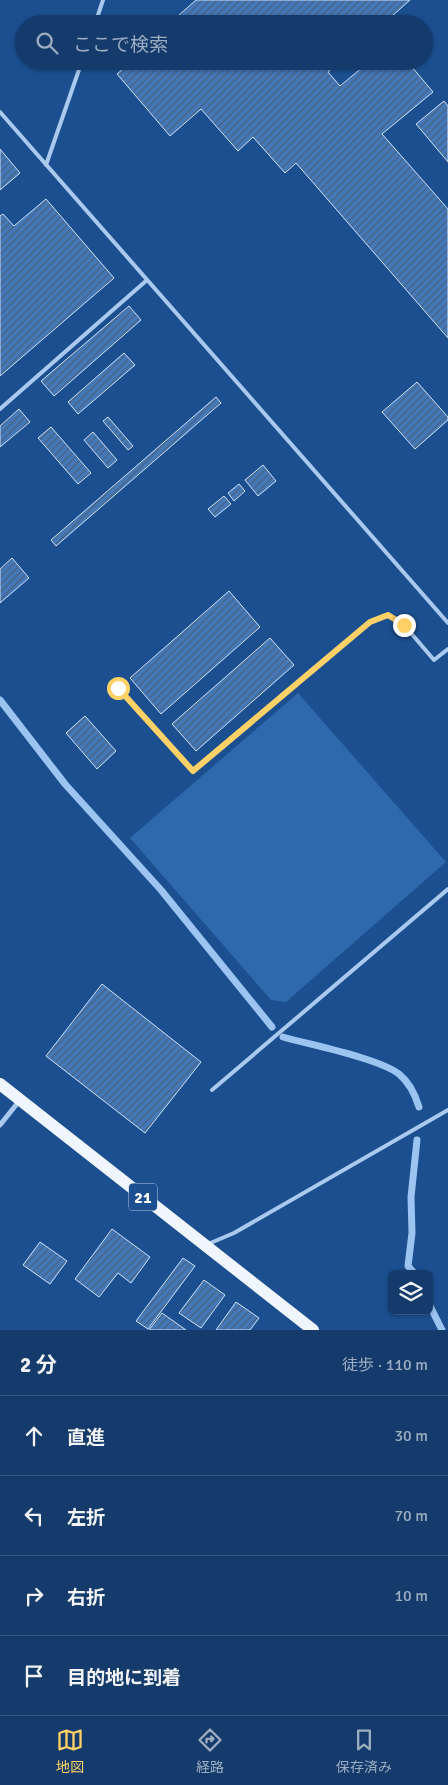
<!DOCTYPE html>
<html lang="ja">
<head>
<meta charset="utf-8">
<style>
	:root { --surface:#143b6b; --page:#1d4271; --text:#f1f3f6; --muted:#9dadc1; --line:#33557e; --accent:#ffd166 }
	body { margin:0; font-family:Signika,"Noto Sans JP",sans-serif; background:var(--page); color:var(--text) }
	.controls { position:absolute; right:15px; bottom:15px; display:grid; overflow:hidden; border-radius:8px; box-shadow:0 1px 4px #0004 }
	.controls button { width:45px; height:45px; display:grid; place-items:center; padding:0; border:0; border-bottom:1px solid var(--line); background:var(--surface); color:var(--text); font:25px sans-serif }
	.stop { position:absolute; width:15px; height:15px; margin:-11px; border:4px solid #ffd166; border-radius:50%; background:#fff }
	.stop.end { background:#ffd166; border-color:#fff; box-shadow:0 1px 5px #0008 }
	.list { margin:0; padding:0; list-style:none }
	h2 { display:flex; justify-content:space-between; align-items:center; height:65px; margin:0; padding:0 20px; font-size:21px }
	h2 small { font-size:16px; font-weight:400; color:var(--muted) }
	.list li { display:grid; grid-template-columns:32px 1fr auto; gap:15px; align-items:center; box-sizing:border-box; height:80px; padding:0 20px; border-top:1px solid var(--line) }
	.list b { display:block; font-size:19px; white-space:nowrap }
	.list em { font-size:16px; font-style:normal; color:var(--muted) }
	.icon { flex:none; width:28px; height:28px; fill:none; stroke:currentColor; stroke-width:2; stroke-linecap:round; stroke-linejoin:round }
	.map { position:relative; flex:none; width:448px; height:1330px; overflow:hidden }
	.search { position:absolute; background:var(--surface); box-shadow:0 1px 4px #0004; left:15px; right:15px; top:15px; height:55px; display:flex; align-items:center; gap:12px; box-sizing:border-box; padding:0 18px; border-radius:28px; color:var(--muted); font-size:19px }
	.sheet { height:385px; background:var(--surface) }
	nav { display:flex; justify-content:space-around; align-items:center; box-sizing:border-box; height:70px; border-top:1px solid var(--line); background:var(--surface); font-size:14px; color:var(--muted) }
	nav a { display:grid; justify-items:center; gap:2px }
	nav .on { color:var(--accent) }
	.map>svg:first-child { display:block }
	.park { fill:#2e69ad }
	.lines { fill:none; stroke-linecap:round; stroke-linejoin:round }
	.stream { stroke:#9cc4f0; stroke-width:7 }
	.building { fill:url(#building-hatch); stroke:#cfe3fa }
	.service { stroke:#a9c9ee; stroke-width:4 }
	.minor { stroke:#a9c9ee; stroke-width:5 }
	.primary { stroke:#f0f6ff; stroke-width:12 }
	.route { stroke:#ffd166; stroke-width:6 }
	.labels { text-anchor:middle; stroke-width:5; stroke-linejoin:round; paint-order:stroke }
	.shield { fill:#1b4f8f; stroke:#bbcadd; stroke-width:1 }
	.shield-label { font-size:16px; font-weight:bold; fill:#fff }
</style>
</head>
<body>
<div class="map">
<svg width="448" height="1330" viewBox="0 0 448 1330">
	<defs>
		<pattern id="building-hatch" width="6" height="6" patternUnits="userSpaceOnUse" patternTransform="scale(1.25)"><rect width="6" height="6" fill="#4478b7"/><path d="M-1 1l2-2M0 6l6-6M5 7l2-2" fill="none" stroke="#486282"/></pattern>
	</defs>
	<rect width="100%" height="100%" fill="#1b4f8f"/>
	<path class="park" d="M298,693L446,862L286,1002L271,1000L130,838Z"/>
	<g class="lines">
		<path class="stream" d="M0,700L65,784L161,890L272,1027
			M283,1037C311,1045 378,1058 399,1074C410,1083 415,1094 419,1107
			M415,1274L408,1266L412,1233L411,1197L417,1140
			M429,1304L442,1330"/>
	</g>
	<path class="building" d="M196,0H410L383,24H169Z
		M132,61H340L328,72L340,86L370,61H407L433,92L382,134L448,209V338L296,163L285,173L253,137L238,151L201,109L170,136L117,74Z
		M444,101L448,106V162L416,124Z
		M0,149L20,173L0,190Z
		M46,199L114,278L0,376V216L3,214L14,226Z
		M129,306L141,320L54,396L41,381Z
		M124,353L135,365L78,414L68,402Z
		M417,382L448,417V420L415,449L382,412Z
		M216,397L221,403L56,546L51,540Z
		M19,409L30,422L0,447V426Z
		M108,417L133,446L128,450L103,421Z
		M51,427L91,473L78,484L38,438Z
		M93,432L117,460L108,468L84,440Z
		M263,465L276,481L258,496L245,480Z
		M239,484L245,491L234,501L228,493Z
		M224,496L231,504L215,517L208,509Z
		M12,558L29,578L0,603V569Z
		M229,591L260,627L161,714L130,678Z
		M270,638L294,665L196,751L172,724Z
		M85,716L116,751L97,769L66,733Z
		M102,984L201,1062L145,1133L46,1056Z
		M112,1229L150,1257L131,1283L118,1273L99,1297L75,1279Z
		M40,1242L67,1261L50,1284L23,1265Z
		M183,1258L195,1266L148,1329L136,1321Z
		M204,1280L225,1295L201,1328L179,1313Z
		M236,1302L259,1318L250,1330H216Z
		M162,1313L186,1330H149Z"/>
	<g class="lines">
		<path class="service" d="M95,24L103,0
			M0,112L448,623
			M46,165L82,61
			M0,409L147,280
			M118,688L193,771L370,622L388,615L404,625L434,660L448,649
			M212,1090L448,889
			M208,1244L234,1233L448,1110"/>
		<path class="minor" d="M0,1125L20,1100"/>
		<path class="primary" d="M0,1084L313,1330"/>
	</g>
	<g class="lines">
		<path class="route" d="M118,688L193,771L370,622L388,615L404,625"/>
	</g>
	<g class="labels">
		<rect class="shield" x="129" y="1183.5" width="28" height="27" rx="4"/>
		<g class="shield-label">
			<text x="143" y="1203">21</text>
		</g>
	</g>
</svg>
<div class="controls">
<button><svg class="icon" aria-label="layers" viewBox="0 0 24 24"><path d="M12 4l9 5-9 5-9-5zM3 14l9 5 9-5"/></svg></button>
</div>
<div class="stop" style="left:118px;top:688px"></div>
<div class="stop end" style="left:404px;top:625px"></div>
<div class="search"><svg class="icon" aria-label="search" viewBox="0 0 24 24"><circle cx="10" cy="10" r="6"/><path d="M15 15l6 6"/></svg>ここで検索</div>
</div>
<section class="sheet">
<h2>2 分<small>徒歩 · 110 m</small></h2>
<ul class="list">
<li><svg class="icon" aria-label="ahead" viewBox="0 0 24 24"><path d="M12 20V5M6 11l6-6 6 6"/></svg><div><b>直進</b></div><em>30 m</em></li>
<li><svg class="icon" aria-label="left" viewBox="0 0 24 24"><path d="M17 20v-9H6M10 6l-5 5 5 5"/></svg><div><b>左折</b></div><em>70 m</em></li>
<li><svg class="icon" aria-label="right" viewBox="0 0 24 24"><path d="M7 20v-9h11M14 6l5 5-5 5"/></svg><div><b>右折</b></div><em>10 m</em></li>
<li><svg class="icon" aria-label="arrive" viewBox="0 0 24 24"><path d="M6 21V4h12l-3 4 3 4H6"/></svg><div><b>目的地に到着</b></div></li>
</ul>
</section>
<nav>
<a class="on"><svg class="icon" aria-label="map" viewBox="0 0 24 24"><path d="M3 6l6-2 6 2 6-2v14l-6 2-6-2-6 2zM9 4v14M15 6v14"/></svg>地図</a>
<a><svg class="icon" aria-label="directions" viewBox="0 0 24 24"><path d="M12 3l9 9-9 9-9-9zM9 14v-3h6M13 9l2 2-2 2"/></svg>経路</a>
<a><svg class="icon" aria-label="saved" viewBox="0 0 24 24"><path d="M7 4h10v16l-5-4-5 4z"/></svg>保存済み</a>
</nav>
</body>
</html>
